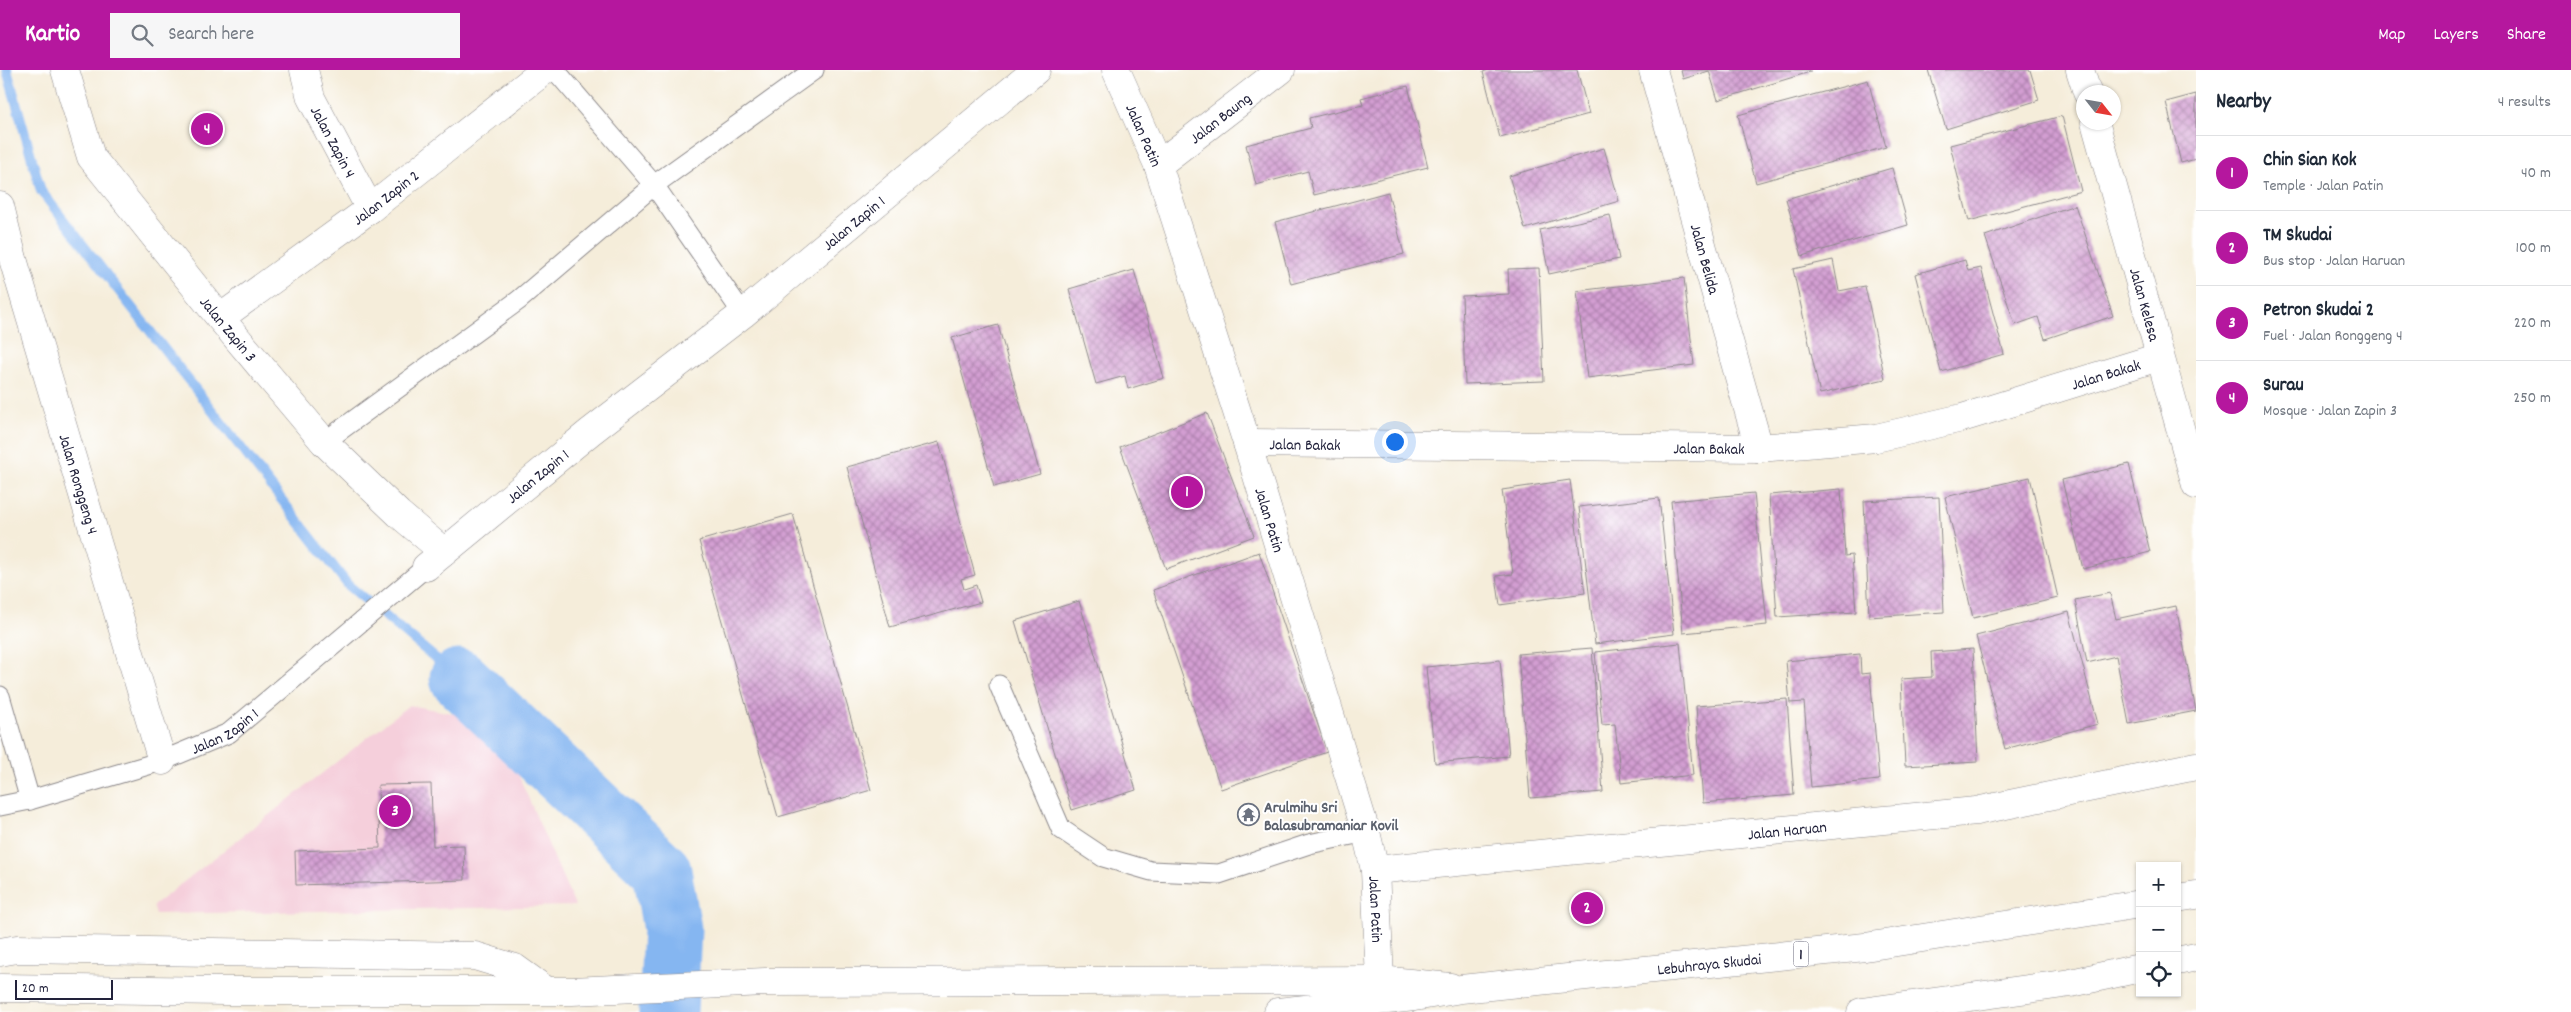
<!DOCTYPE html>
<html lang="en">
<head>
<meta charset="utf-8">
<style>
	:root { --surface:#fff; --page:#f6f6f7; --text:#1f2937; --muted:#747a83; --line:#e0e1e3; --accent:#b5179e }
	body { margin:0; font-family:Dekko,sans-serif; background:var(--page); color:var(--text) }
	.controls { position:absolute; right:15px; bottom:15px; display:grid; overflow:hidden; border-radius:0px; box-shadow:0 1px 4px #0004 }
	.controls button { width:45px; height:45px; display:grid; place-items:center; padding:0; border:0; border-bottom:1px solid var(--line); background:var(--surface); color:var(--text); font:25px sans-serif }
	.compass { position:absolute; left:2076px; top:15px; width:45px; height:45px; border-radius:50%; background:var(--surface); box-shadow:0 1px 4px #0004; rotate:121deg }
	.scale { position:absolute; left:15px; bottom:12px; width:98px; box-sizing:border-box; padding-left:5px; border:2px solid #22223b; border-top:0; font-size:14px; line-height:18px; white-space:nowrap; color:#22223b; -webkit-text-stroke:4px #fff; paint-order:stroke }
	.you { position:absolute; left:1394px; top:371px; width:18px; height:18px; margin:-12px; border:4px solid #fff; border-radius:50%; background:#1a73e8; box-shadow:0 0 0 8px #1a73e833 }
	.badge { display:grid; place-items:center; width:32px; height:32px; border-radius:50%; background:var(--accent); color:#fff; font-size:16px; font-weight:700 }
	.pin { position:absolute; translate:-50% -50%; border:2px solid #fff; box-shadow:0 1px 5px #0006 }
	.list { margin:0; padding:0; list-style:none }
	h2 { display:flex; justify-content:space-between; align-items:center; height:65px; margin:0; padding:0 20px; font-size:21px }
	h2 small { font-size:16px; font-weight:400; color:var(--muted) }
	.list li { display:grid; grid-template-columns:32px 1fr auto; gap:15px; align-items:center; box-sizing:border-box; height:75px; padding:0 20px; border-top:1px solid var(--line) }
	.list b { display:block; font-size:19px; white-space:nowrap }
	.list p { margin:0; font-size:16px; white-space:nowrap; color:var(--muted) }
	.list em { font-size:16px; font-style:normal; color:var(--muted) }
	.icon { flex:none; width:28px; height:28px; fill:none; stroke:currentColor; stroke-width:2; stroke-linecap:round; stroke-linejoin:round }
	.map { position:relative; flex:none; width:2196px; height:942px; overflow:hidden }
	header { display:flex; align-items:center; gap:30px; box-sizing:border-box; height:70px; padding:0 25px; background:var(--accent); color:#fff }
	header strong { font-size:24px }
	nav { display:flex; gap:28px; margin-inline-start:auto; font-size:18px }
	.search { width:350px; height:45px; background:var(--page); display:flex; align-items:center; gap:12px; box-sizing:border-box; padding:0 18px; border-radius:0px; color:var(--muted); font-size:19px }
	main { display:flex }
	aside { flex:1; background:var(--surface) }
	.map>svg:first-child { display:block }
	.built { fill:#f5cfdb }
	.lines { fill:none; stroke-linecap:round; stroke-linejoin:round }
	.stream { stroke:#85b6f1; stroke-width:10 }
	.river { stroke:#85b6f1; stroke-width:59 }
	.building { fill:url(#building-cross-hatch) }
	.service-casing { stroke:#8c888a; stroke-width:21 }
	.minor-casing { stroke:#8c888a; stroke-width:29 }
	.tertiary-casing { stroke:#8c888a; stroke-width:29 }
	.primary-casing { stroke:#8c888a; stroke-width:29 }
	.trunk-casing { stroke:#8c888a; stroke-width:29 }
	.service { stroke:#fff; stroke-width:19 }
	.minor { stroke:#fff; stroke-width:28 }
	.tertiary { stroke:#fff; stroke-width:28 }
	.primary { stroke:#fff; stroke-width:28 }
	.trunk { stroke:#fff; stroke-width:28 }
	.labels { text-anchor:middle; stroke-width:4; stroke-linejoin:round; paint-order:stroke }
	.shield { fill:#fff; stroke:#646476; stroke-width:1 }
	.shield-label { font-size:15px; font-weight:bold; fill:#22223b }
	.street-label { font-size:16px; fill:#22223b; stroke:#fff }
	.worship-label { font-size:16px; font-weight:bold; fill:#5b616d; stroke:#fff; text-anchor:start }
</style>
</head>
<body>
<header>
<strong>Kartio</strong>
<div class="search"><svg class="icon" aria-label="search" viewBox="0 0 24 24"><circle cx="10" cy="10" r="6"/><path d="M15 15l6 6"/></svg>Search here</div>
<nav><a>Map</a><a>Layers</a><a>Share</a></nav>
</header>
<main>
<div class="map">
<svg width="2196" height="942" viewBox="0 0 2196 942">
	<defs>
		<pattern id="building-cross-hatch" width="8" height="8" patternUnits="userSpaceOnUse" patternTransform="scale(1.25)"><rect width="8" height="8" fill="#d39ed2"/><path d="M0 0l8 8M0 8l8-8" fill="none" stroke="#ab80ac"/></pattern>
	</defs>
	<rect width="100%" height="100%" fill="#fff"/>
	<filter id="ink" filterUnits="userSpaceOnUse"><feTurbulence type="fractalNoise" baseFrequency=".02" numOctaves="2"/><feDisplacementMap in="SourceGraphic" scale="10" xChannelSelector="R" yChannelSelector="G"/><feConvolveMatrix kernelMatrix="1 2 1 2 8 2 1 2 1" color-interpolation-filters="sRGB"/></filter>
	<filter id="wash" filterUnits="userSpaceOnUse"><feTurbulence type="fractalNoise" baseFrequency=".0096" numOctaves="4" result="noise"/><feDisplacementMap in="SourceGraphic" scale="20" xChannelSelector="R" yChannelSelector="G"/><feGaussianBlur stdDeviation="1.12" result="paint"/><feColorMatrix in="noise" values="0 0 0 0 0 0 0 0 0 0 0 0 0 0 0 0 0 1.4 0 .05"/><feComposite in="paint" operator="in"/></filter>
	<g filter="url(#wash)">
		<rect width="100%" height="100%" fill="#f5edda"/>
		<path class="built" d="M409,635L495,651L575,836L155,844L153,836Z"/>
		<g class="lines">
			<path class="stream" d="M7,0L41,121L348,515L459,608"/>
			<path class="river" d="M459,608L662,801L672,859L668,942"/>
		</g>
		<g id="blocks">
			<path class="building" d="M1489,0H1577L1589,44L1500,68L1483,2Z
				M1681,0H1810V2L1718,30L1709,1L1683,9Z
				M1928,0H2030L2039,30L1946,59Z
				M1868,10L1886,77L1756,113L1738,45Z
				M1408,16L1428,97L1314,125L1308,101L1256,115L1246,75L1311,58L1309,48L1363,35L1361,28Z
				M2196,24V89L2181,93L2166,32Z
				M2062,46L2081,121L1969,151L1950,75Z
				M1604,78L1619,131L1525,159L1509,106Z
				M1892,98L1908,155L1802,186L1786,129Z
				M1388,122L1404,184L1291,214L1275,152Z
				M2075,135L2113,246L2045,269L2038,247L2015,255L1985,166Z
				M1610,145L1619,189L1549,204L1540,160Z
				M1833,190L1839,221L1865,216L1885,309L1820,324L1793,199Z
				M1965,190L1968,201L1981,198L2004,284L1941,302L1915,204Z
				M1539,198L1544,311L1465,314L1462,226L1509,224L1508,199Z
				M1134,200L1164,308L1128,319L1125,306L1096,314L1069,219Z
				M1684,208L1694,295L1587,308L1577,221Z
				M998,255L1040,404L994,417L952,268Z
				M1207,343L1254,466L1166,499L1120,377Z
				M939,372L975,505L961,509L964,519L976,515L981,532L890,557L847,397Z
				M2129,394L2150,482L2083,499L2062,410Z
				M2030,407L2058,528L1973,548L1945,427Z
				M1570,410L1585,523L1500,535L1496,506L1513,504L1502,420Z
				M1841,419L1845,486L1852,485L1856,542L1777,547L1769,425Z
				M1754,423L1767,555L1683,563L1671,431Z
				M1939,427L1944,542L1869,547L1864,431Z
				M1659,428L1674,564L1595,574L1579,437Z
				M793,444L871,720L778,747L699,471Z
				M1259,482L1327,682L1221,719L1153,520Z
				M2110,523L2116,549L2176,536L2196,641L2129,654L2116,586L2087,593L2075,530Z
				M1079,531L1136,720L1072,740L1015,551Z
				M2069,542L2098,654L2005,679L1976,566Z
				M1680,573L1693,705L1621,713L1615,654L1602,655L1595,582Z
				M1592,578L1603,722L1530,728L1518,584Z
				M1973,579L1978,692L1905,696L1901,609L1932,607L1931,582Z
				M1860,584L1861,604L1870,603L1879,710L1811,717L1804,632L1790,633L1786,591Z
				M1500,590L1509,686L1435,693L1426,597Z
				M1787,629L1794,725L1703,733L1696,636Z
				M431,714L433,776L464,775L465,810L296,815L295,781L380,778L378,715Z"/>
		</g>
	</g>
	<g filter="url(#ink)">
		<use href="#blocks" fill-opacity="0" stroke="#8c888a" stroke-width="1"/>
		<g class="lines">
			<defs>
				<g id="service">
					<path d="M555,0L654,115L743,244"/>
					<path d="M324,372L519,230L654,115L814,0"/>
					<path d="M999,615L1061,759L1103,787L1151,801L1219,804L1309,774L1366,762"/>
					<path d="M0,626L30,730"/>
					<path id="s1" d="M0,736L30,730L162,691L229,663L426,497"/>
				</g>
				<g id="minor">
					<path id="s2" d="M65,0L91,87L220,248L324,372L399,444L444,482"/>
					<path id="s3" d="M304,0L311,28L370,139"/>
					<path id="s4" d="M1653,0L1759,378"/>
					<path d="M2080,0L2087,22"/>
					<path id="s5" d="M2095,52L2196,415"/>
					<path id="s6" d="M0,136L13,189L162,691"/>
					<path id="s7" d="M220,248L370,139L545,0"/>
					<path id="s8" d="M1247,373L1759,378L1876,368L1962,348L2159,287"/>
					<path id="s9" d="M426,497L590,362L743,244L1036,0"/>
					<path id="s10" d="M1375,800L1976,741L2196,696"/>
				</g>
				<g id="tertiary">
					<path id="s11" d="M1116,0L1158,95L1247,373L1366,762L1375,800L1380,910"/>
					<path id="s12" d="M1158,95L1281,0"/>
				</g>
				<path id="primary" d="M0,882L17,879L475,886L515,898L547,921
					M0,918L225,921H572L765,912L1380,910L1450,917"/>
				<g id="trunk">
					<path d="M2177,828L2196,825"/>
					<path d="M2177,891L2196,887"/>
					<path id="s13" d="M1278,942L1414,927L1461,919L1865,877L2140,834"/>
					<path d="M1861,942L2071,913L2140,898"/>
				</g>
			</defs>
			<use href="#service" class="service-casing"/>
			<use href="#minor" class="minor-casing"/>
			<use href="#tertiary" class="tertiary-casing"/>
			<use href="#primary" class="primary-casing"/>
			<use href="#trunk" class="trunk-casing"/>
			<use href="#service" class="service"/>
			<use href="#minor" class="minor"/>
			<use href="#tertiary" class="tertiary"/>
			<use href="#primary" class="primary"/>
			<use href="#trunk" class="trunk"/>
		</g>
	</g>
	<defs>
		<symbol id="temple-ring" viewBox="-11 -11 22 22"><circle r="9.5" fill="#fff" stroke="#6b7280" stroke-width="1.5"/><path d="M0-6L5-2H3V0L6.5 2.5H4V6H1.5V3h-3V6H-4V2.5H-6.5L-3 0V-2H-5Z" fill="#6b7280"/></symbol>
	</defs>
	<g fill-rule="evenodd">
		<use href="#temple-ring" x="1236" y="732" width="25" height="25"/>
	</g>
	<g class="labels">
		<rect class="shield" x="1793.5" y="871.5" width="15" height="25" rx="4"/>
		<g class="shield-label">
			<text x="1801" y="889">1</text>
		</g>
		<g class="street-label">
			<text dy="6" stroke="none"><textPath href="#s12" startOffset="78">Jalan Baung</textPath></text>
			<text dy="6" stroke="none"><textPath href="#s11" startOffset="71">Jalan Patin</textPath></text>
			<text dy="6" stroke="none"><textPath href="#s3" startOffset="78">Jalan Zapin 4</textPath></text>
			<text dy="6" stroke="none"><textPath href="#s7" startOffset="205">Jalan Zapin 2</textPath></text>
			<text dy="6" stroke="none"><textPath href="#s9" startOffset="549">Jalan Zapin 1</textPath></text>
			<text dy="6" stroke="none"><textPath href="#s4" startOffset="196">Jalan Belida</textPath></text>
			<text dy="6" stroke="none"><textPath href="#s5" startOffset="189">Jalan Kelesa</textPath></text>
			<text dy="6" stroke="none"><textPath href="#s2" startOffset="311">Jalan Zapin 3</textPath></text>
			<text dy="6" stroke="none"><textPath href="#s8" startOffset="868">Jalan Bakak</textPath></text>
			<text dy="6" stroke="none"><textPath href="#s8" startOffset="58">Jalan Bakak</textPath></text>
			<text dy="6" stroke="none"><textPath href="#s8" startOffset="462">Jalan Bakak</textPath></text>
			<text dy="6" stroke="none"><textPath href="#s9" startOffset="144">Jalan Zapin 1</textPath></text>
			<text dy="6" stroke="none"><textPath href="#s6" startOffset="289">Jalan Ronggeng 4</textPath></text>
			<text dy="6" stroke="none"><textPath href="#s11" startOffset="476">Jalan Patin</textPath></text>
			<text dy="6" stroke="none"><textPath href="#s1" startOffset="238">Jalan Zapin 1</textPath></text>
			<text dy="6" stroke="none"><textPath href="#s10" startOffset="414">Jalan Haruan</textPath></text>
			<text dy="6" stroke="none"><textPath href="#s11" startOffset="881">Jalan Patin</textPath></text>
			<text dy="6" stroke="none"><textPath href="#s13" startOffset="434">Lebuhraya Skudai</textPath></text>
		</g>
		<g class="worship-label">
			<text x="1264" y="742">Arulmihu Sri<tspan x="1264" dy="18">Balasubramaniar Kovil</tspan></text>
		</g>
	</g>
</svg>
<div class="controls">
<button>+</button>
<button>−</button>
<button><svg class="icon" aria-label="locate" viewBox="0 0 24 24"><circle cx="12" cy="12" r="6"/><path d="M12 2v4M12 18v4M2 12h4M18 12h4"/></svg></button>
</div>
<svg class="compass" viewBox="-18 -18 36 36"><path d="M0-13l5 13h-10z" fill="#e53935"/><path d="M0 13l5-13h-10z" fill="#747a83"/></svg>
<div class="scale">20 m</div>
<div class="you"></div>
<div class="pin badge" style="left:1187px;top:422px">1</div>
<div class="pin badge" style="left:1587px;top:838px">2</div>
<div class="pin badge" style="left:395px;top:741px">3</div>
<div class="pin badge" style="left:207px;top:59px">4</div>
</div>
<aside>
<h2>Nearby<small>4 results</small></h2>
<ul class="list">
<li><span class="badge">1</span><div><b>Chin Sian Kok</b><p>Temple · Jalan Patin</p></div><em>40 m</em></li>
<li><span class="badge">2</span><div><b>TM Skudai</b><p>Bus stop · Jalan Haruan</p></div><em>100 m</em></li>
<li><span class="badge">3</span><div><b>Petron Skudai 2</b><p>Fuel · Jalan Ronggeng 4</p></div><em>220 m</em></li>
<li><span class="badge">4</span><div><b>Surau</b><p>Mosque · Jalan Zapin 3</p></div><em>250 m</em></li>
</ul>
</aside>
</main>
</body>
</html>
